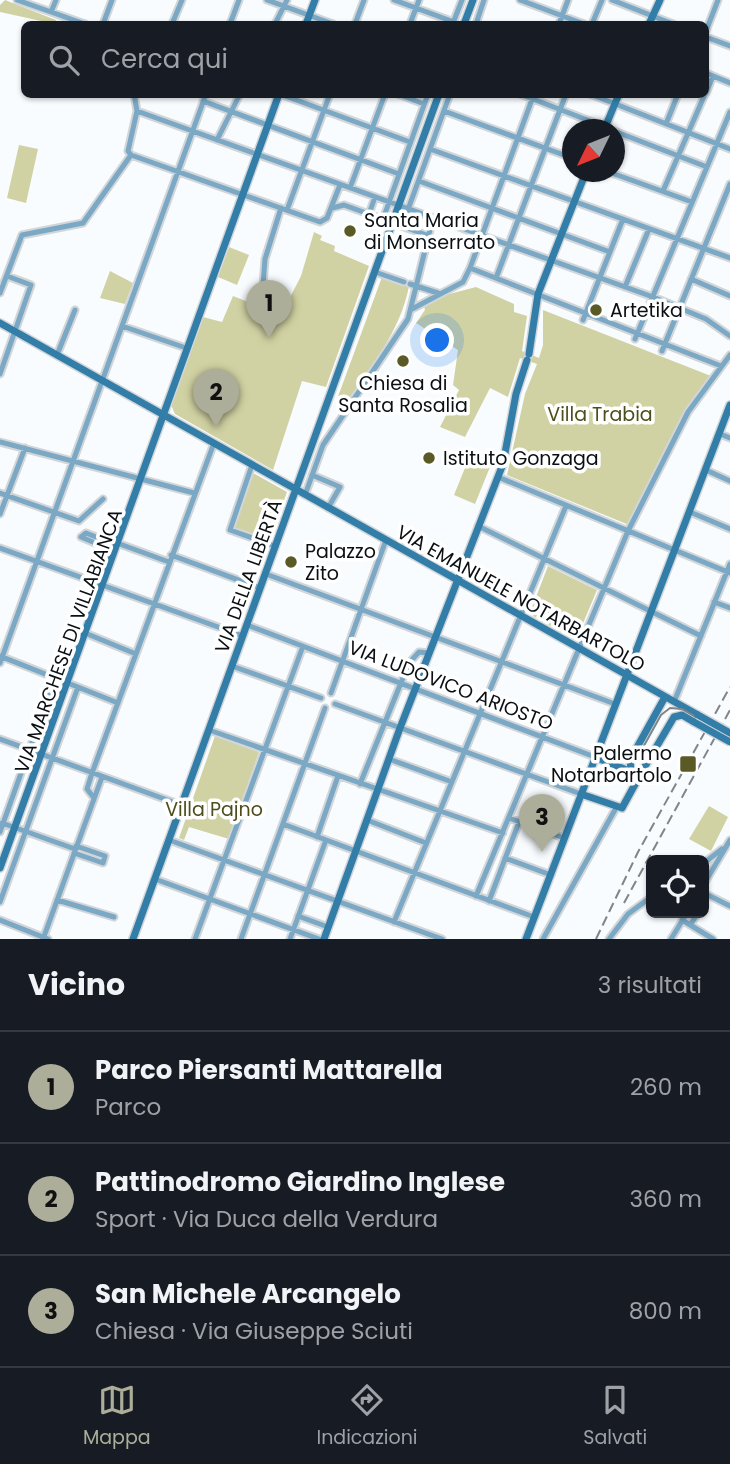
<!DOCTYPE html>
<html lang="it">
<head>
<meta charset="utf-8">
<style>
	:root { --surface:#171b24; --page:#20242c; --text:#f1f3f6; --muted:#9ea1a6; --line:#363941; --accent:#adae99 }
	body { margin:0; font-family:Poppins,sans-serif; background:var(--page); color:var(--text) }
	.controls { position:absolute; right:21px; bottom:21px; display:grid; overflow:hidden; border-radius:10px; box-shadow:0 2px 5px #0004 }
	.controls button { width:63px; height:63px; display:grid; place-items:center; padding:0; border:0; border-bottom:2px solid var(--line); background:var(--surface); color:var(--text); font:35px sans-serif }
	.compass { position:absolute; left:562px; top:119px; width:63px; height:63px; border-radius:50%; background:var(--surface); box-shadow:0 2px 5px #0004; rotate:227deg }
	.you { position:absolute; left:438px; top:341px; width:24px; height:24px; margin:-18px; border:5px solid #fff; border-radius:50%; background:#1a73e8; box-shadow:0 0 0 10px #1a73e833 }
	.badge { display:grid; place-items:center; width:46px; height:46px; border-radius:50%; background:var(--accent); color:#111; font-size:23px; font-weight:700 }
	.pin { position:absolute; translate:-50% -58px; filter:drop-shadow(0 2px 4px #0008) }
	.pin::after { content:''; position:absolute; top:37px; width:24px; height:21px; background:inherit; clip-path:polygon(0 0,100% 0,50% 100%) }
	.list { margin:0; padding:0; list-style:none }
	h2 { display:flex; justify-content:space-between; align-items:center; height:91px; margin:0; padding:0 28px; font-size:30px }
	h2 small { font-size:23px; font-weight:400; color:var(--muted) }
	.list li { display:grid; grid-template-columns:46px 1fr auto; gap:21px; align-items:center; box-sizing:border-box; height:112px; padding:0 28px; border-top:2px solid var(--line) }
	.list b { display:block; font-size:26px; white-space:nowrap }
	.list p { margin:0; font-size:23px; white-space:nowrap; color:var(--muted) }
	.list em { font-size:23px; font-style:normal; color:var(--muted) }
	.icon { flex:none; width:38px; height:38px; fill:none; stroke:currentColor; stroke-width:2; stroke-linecap:round; stroke-linejoin:round }
	.map { position:relative; flex:none; width:730px; height:939px; overflow:hidden }
	.search { position:absolute; background:var(--surface); box-shadow:0 2px 5px #0004; left:21px; right:21px; top:21px; height:77px; display:flex; align-items:center; gap:18px; box-sizing:border-box; padding:0 24px; border-radius:10px; color:var(--muted); font-size:26px }
	.sheet { height:427px; background:var(--surface) }
	nav { display:flex; justify-content:space-around; align-items:center; box-sizing:border-box; height:98px; border-top:2px solid var(--line); background:var(--surface); font-size:19px; color:var(--muted) }
	nav a { display:grid; justify-items:center; gap:4px }
	nav .on { color:var(--accent) }
	.map>svg:first-child { display:block }
	.green { fill:#d1d2a3 }
	.lines { fill:none; stroke-linecap:round; stroke-linejoin:round }
	.street-casing { stroke:#d2d6d8; stroke-width:9 }
	.secondary-casing { stroke:#d2d6d8; stroke-width:10 }
	.street { stroke:#7aa8c5; stroke-width:5 }
	.secondary { stroke:#327ea9; stroke-width:7 }
	.tram { stroke:#808588; stroke-width:2 }
	.rail { stroke:#808588; stroke-width:2; stroke-dasharray:10 5; stroke-linecap:butt }
	.secondary-bridge-casing { stroke:#d2d6d8; stroke-width:10; stroke-linecap:butt }
	.secondary-bridge { stroke:#327ea9; stroke-width:7 }
	.poi-dot { fill:#5a5a27; stroke:#fff; stroke-width:2.5 }
	.labels { text-anchor:middle; stroke-width:7; stroke-linejoin:round; paint-order:stroke }
	.poi-label { font-size:19px; fill:#0a0f13; stroke:#fff; text-anchor:start }
	.park-label { font-size:19px; fill:#4e4e1c; stroke:#fff }
	.street-label { font-size:19px; fill:#0a0f13; stroke:#fff }
</style>
</head>
<body>
<div class="map">
<svg width="730" height="939" viewBox="0 0 730 939">
	<rect width="100%" height="100%" fill="#f8fcfe"/>
	<path class="green" d="M5,0L56,20L55,24L0,12V5Z
		M19,145L38,149L26,203L7,198Z
		M314,232L322,236L320,240L335,246L334,251L369,266L326,387L302,381L273,470L175,414L171,405L203,317L222,322L233,296L281,315L301,276Z
		M229,247L249,255L237,285L218,277Z
		M110,271L133,283L125,304L100,298Z
		M382,277L409,286C400,333 370,367 344,406L336,402Z
		M476,287L514,304V312L527,316L522,351L539,358L543,345V310L711,376L690,405L629,525L507,475L525,394L537,364L520,358L508,397L490,388L465,437L440,427L459,390L453,385L458,350L416,323L425,310L424,306L438,297Z
		M469,458L490,467L475,504L454,495Z
		M253,473L287,492L269,541L234,528Z
		M548,566L597,590L576,640L533,616L531,610Z
		M215,736L259,752L229,839L189,827L184,840L179,838Z
		M709,806L728,817L711,851L689,839Z"/>
	<g class="lines">
		<defs>
			<path id="street" d="M17,0L85,24
				M267,0L333,24
				M394,0L454,22
				M520,0L584,24
				M612,0L673,24
				M51,12L56,0
				M453,23L462,0
				M103,24L112,0
				M172,24L182,0
				M230,24L239,0
				M275,24L287,0
				M355,24L364,0
				M410,24L419,0
				M476,24L484,0
				M559,24L568,0
				M592,24L602,0
				M706,31L718,0
				M706,37L730,46
				M706,73L730,83
				M706,93L713,76
				M280,94L410,142
				M398,94L424,104
				M520,94L608,128
				M590,94L730,149
				M203,101L399,174
				M137,111L653,297L706,319L730,336
				M444,111L572,158
				M666,124L678,94
				M614,131L707,167
				M217,140L240,94
				M430,149L730,258
				M131,155L320,222L327,218L340,185
				M131,155L128,151L137,111L134,94
				M609,172L692,202
				M419,181L610,252
				M350,188L385,94
				M663,191L705,94
				M332,208L344,205L429,236
				M287,210L330,94
				M369,214L375,197
				M383,219L428,94
				M402,226L450,94
				M470,268L534,94
				M375,272L404,282
				M496,278L566,94
				M691,279L730,296
				M410,284L438,293
				M263,285L265,259L281,208
				M625,287L649,229
				M0,293L22,235L83,223L131,155
				M412,309L463,282L470,268L721,366
				M583,320L623,219
				M122,326L186,348
				M635,339L730,112
				M662,351L730,184
				M57,355L75,310
				M0,374L31,285L7,276
				M720,434L730,438
				M0,442L194,493
				M252,465L230,530L275,546
				M706,470L730,481
				M312,475L340,487L328,508
				M498,477L730,573
				M0,493L79,521L103,499
				M305,495L323,445L408,319L433,218
				M690,512L730,529
				M0,514L25,448
				M478,526L701,636
				M117,543L169,562
				M0,548L243,636
				M114,551L81,537L86,533L116,545
				M171,555L260,588
				M266,574L615,704
				M714,602L730,608
				M247,625L595,757
				M85,633L136,654
				M0,656L118,703
				M0,663L206,94
				M232,666L321,698
				M331,693L386,540
				M674,702L730,564
				M335,704L581,794
				M209,730L503,833
				M0,739L181,805
				M389,759L452,782
				M360,784L409,663L419,652L429,653
				M94,798L87,789L92,773L214,443
				M509,818L564,838
				M367,820L426,843
				M2,823L75,849
				M283,824L534,917
				M0,832L55,678
				M317,837L338,776
				M169,840L442,939
				M74,853L103,863L105,856L76,846
				M505,858L551,875
				M704,863L722,849
				M155,879L319,939
				M704,884L730,840
				M704,893L730,906
				M476,896L628,531L688,412L730,355
				M57,900L114,917
				M489,901L519,822
				M0,902L78,687
				M298,916L328,927
				M0,920L48,939
				M682,920L713,939
				M394,922L566,506
				M690,925L698,913
				M43,939L102,777
				M195,939L303,646
				M241,939L325,708
				M290,939L326,840
				M543,939L616,808
				M609,939L628,914L651,897
				M671,939L687,913"/>
			<path id="secondary" d="M306,24L315,0
				M464,24L473,0
				M649,24L660,0
				M604,130L619,94
				M0,323L698,715
				M529,354L538,294L586,172
				M665,697L630,760L631,769L638,771L644,768L674,717L682,715L694,722
				M595,757L634,773
				M581,794L622,808L644,768
				M0,868L279,94
				M133,939L439,94
				M324,939L400,728L503,464L516,394L527,360
				M526,939L730,405"/>
		</defs>
		<use href="#street" class="street-casing"/>
		<use href="#secondary" class="secondary-casing"/>
		<use href="#street" class="street"/>
		<use href="#secondary" class="secondary"/>
		<path class="tram" d="M635,762L661,715L670,708L682,709L730,737"/>
		<path class="rail" d="M624,903L730,710
			M596,939L638,852L730,687"/>
		<defs>
			<path id="secondary-bridge" d="M698,715L730,733
				M694,722L730,742"/>
		</defs>
		<use href="#secondary-bridge" class="secondary-bridge-casing"/>
		<use href="#secondary-bridge" class="secondary-bridge"/>
	</g>
	<g class="poi-dot">
		<circle cx="350" cy="231" r="7"/>
		<circle cx="596" cy="310" r="7"/>
		<circle cx="403" cy="361" r="7"/>
		<circle cx="429" cy="458" r="7"/>
		<circle cx="291" cy="562" r="7"/>
		<rect x="679" y="755" width="18" height="18" rx="3.5"/>
	</g>
	<g class="labels">
		<g class="poi-label">
			<text x="364" y="227">Santa Maria<tspan x="364" dy="22">di Monserrato</tspan></text>
			<text x="610" y="317">Artetika</text>
			<text x="403" y="390" text-anchor="middle">Chiesa di<tspan x="403" dy="22">Santa Rosalia</tspan></text>
			<text x="443" y="465">Istituto Gonzaga</text>
			<text x="305" y="558">Palazzo<tspan x="305" dy="22">Zito</tspan></text>
			<text x="672" y="760" text-anchor="end">Palermo<tspan x="672" dy="22">Notarbartolo</tspan></text>
		</g>
		<g class="park-label">
			<text x="600" y="421">Villa Trabia</text>
			<text x="214" y="816">Villa Pajno</text>
		</g>
		<g class="street-label">
			<text transform="translate(248 576) rotate(-70)" y="7">VIA DELLA LIBERTÀ</text>
			<text transform="translate(521 598) rotate(29)" y="7">VIA EMANUELE NOTARBARTOLO</text>
			<text transform="translate(68 641) rotate(-70)" y="7">VIA MARCHESE DI VILLABIANCA</text>
			<text transform="translate(451 685) rotate(21)" y="7">VIA LUDOVICO ARIOSTO</text>
		</g>
	</g>
</svg>
<div class="controls">
<button><svg class="icon" aria-label="locate" viewBox="0 0 24 24"><circle cx="12" cy="12" r="6"/><path d="M12 2v4M12 18v4M2 12h4M18 12h4"/></svg></button>
</div>
<svg class="compass" viewBox="-18 -18 36 36"><path d="M0-13l5 13h-10z" fill="#e53935"/><path d="M0 13l5-13h-10z" fill="#9ea1a6"/></svg>
<div class="you"></div>
<div class="pin badge" style="left:269px;top:338px">1</div>
<div class="pin badge" style="left:216px;top:427px">2</div>
<div class="pin badge" style="left:542px;top:852px">3</div>
<div class="search"><svg class="icon" aria-label="search" viewBox="0 0 24 24"><circle cx="10" cy="10" r="6"/><path d="M15 15l6 6"/></svg>Cerca qui</div>
</div>
<section class="sheet">
<h2>Vicino<small>3 risultati</small></h2>
<ul class="list">
<li><span class="badge">1</span><div><b>Parco Piersanti Mattarella</b><p>Parco</p></div><em>260 m</em></li>
<li><span class="badge">2</span><div><b>Pattinodromo Giardino Inglese</b><p>Sport · Via Duca della Verdura</p></div><em>360 m</em></li>
<li><span class="badge">3</span><div><b>San Michele Arcangelo</b><p>Chiesa · Via Giuseppe Sciuti</p></div><em>800 m</em></li>
</ul>
</section>
<nav>
<a class="on"><svg class="icon" aria-label="map" viewBox="0 0 24 24"><path d="M3 6l6-2 6 2 6-2v14l-6 2-6-2-6 2zM9 4v14M15 6v14"/></svg>Mappa</a>
<a><svg class="icon" aria-label="directions" viewBox="0 0 24 24"><path d="M12 3l9 9-9 9-9-9zM9 14v-3h6M13 9l2 2-2 2"/></svg>Indicazioni</a>
<a><svg class="icon" aria-label="saved" viewBox="0 0 24 24"><path d="M7 4h10v16l-5-4-5 4z"/></svg>Salvati</a>
</nav>
</body>
</html>
